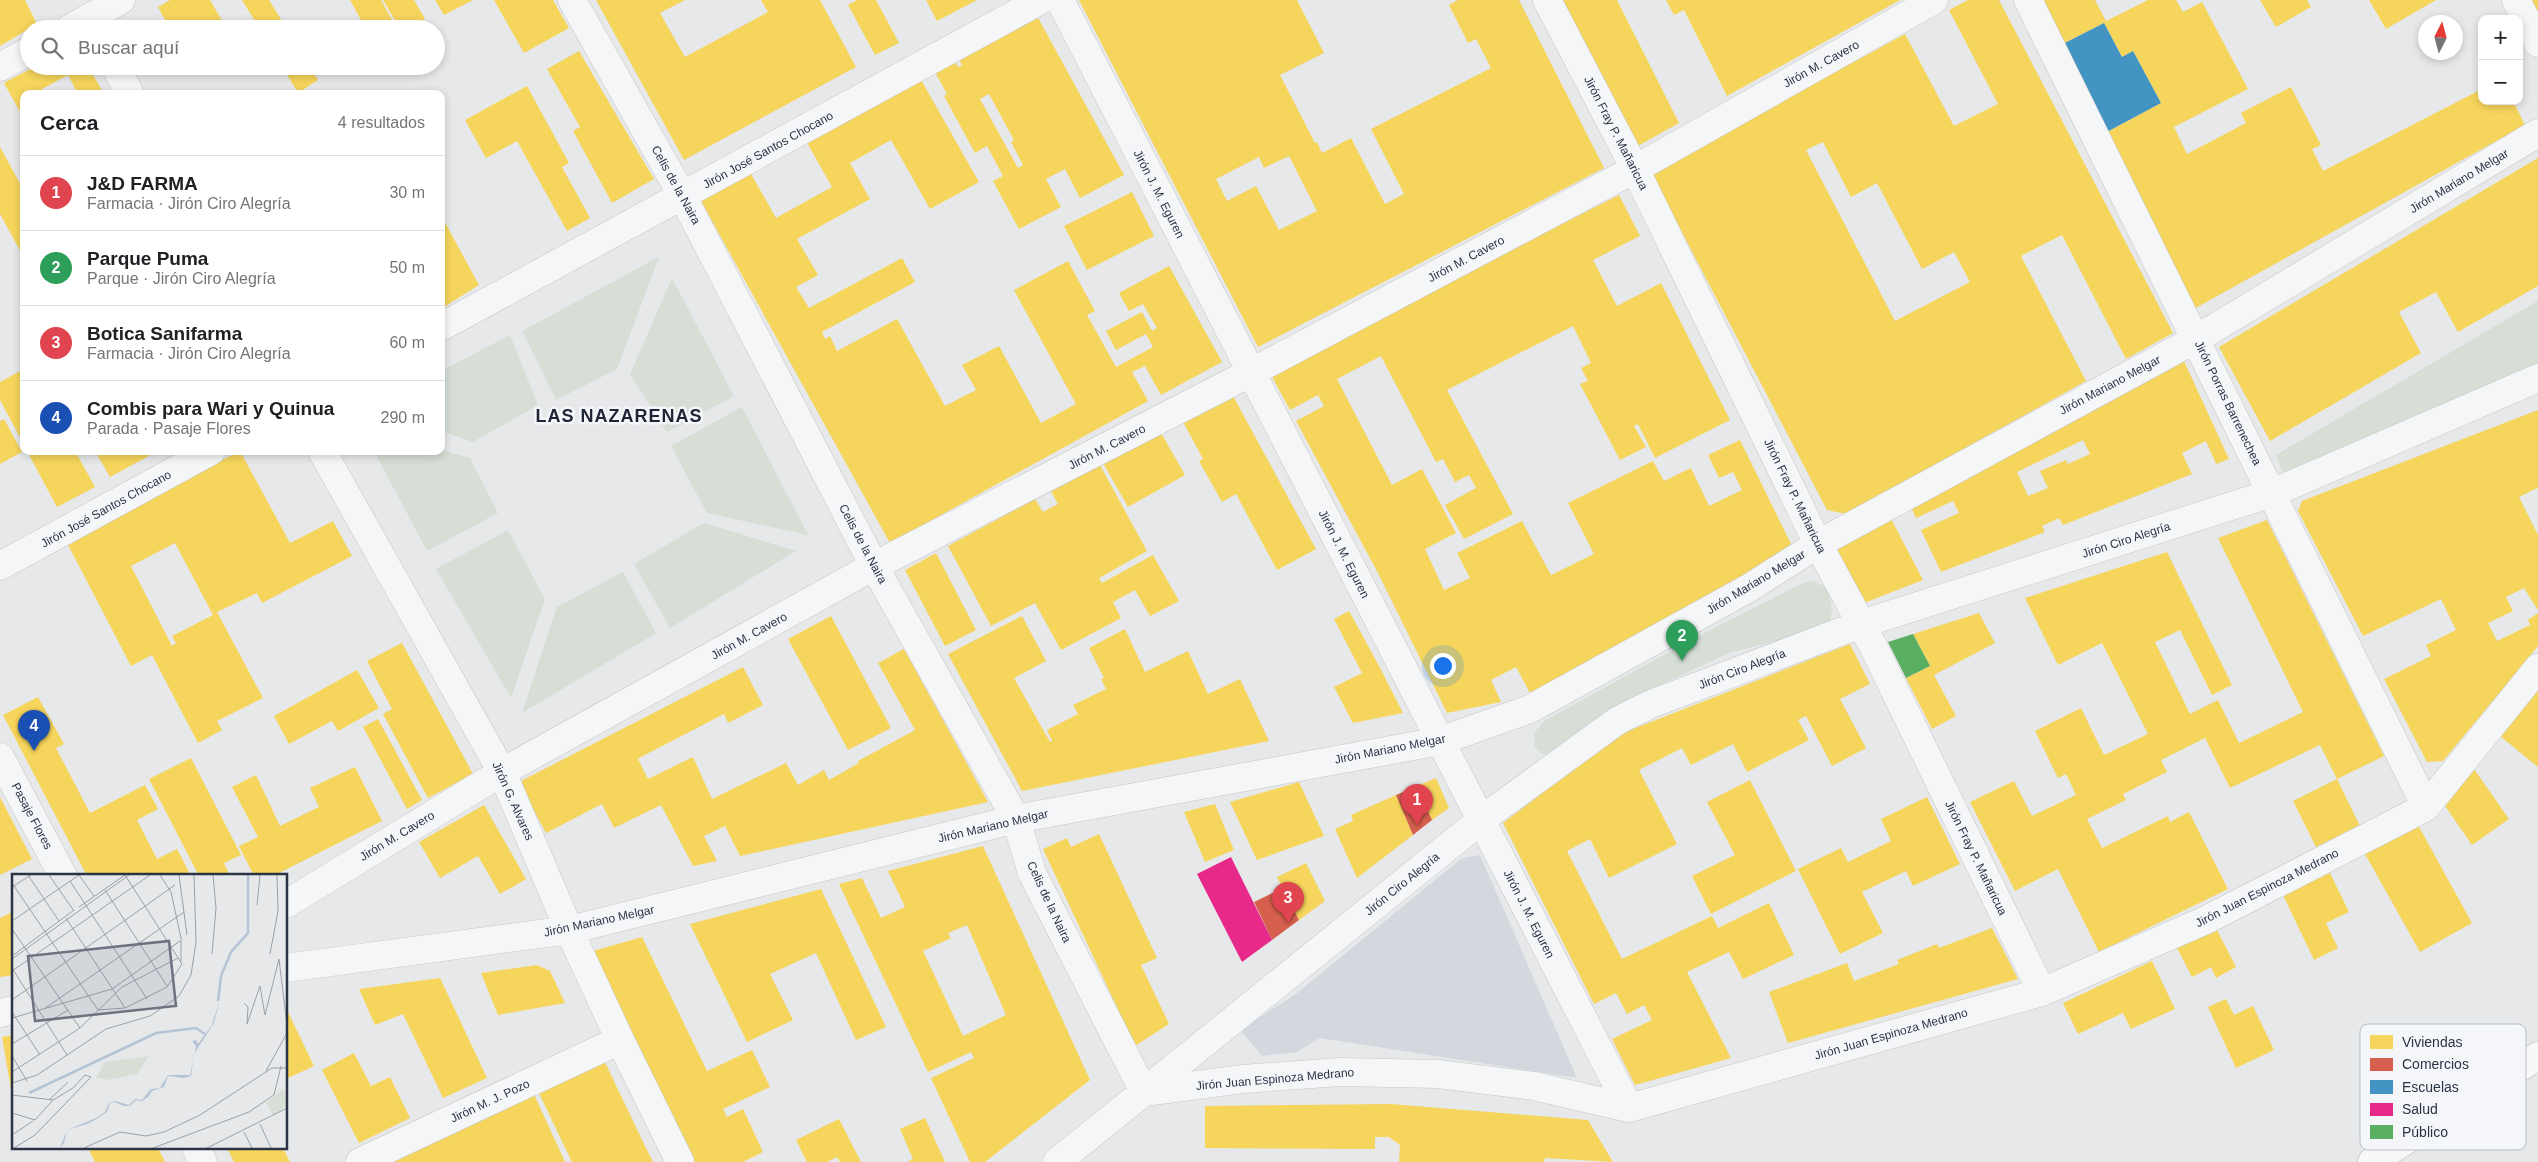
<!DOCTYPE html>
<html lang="es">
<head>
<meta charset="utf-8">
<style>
	:root { --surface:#fff; --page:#f6f6f6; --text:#202124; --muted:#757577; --line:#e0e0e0; --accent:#6c737f }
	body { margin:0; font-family:Arial,sans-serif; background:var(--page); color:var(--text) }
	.controls { position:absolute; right:15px; top:15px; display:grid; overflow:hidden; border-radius:10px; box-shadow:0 2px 8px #0003 }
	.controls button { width:45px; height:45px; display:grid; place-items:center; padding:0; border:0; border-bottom:1px solid var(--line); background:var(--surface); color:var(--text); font:25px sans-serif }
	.compass { position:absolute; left:2418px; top:15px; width:45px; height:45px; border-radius:50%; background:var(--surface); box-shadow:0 2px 8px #0003; rotate:6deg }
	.you { position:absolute; left:1442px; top:665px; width:18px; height:18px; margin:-12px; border:4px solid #fff; border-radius:50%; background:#1a73e8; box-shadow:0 0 0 8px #1a73e833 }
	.badge { display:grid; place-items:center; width:32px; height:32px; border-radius:50%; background:var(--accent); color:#fff; font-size:16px; font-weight:700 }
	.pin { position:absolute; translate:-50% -41px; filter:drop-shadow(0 1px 2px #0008) }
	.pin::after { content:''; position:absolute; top:26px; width:18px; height:15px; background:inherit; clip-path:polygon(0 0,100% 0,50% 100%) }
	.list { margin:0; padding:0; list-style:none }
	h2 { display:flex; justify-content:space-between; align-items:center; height:65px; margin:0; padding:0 20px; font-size:21px }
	h2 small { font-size:16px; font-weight:400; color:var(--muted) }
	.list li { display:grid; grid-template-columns:32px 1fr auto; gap:15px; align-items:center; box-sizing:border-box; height:75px; padding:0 20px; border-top:1px solid var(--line) }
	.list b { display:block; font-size:19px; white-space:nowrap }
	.list p { margin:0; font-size:16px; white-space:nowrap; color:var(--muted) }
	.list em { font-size:16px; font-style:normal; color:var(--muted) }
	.icon { flex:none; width:28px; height:28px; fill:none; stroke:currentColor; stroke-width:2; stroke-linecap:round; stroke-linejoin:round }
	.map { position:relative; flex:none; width:2538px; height:1162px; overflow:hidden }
	.search { position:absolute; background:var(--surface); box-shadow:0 2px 8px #0003; left:20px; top:20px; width:425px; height:55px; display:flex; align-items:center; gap:12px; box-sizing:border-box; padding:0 18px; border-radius:28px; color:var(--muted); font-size:19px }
	.panel { position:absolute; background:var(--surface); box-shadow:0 2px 8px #0003; left:20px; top:90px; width:425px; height:365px; border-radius:10px }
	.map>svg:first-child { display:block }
	.built { fill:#d4d7dd }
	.green { fill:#d6ded6 }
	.homes { fill:#f6d55c; fill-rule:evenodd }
	.shops { fill:#d6604d }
	.schools { fill:#4393c3 }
	.health { fill:#e7298a }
	.public { fill:#5aae61 }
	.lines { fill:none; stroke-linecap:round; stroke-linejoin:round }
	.minor-casing { stroke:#c4c6c8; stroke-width:29 }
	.highway-casing { stroke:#b8bbbf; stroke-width:29 }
	.minor { stroke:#f5f6f7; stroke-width:28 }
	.highway { stroke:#f8f8f8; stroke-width:28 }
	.labels { text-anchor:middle; stroke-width:5; stroke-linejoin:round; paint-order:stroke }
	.street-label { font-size:12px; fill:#2b3445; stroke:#f4f6f9 }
	.district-label { font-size:18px; font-weight:bold; letter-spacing:1px; fill:#1d2536; stroke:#f4f6f9 }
	.inset-river { fill:none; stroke:#b4c4d5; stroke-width:2.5 }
	.inset-road { fill:none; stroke:#9ba0a8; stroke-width:1 }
	.view { fill:#6c737f; fill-opacity:0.15; stroke:#6c737f; stroke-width:2.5 }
	.inset-edge { fill:none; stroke:#2b3445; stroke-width:2.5 }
	.key { fill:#f4f6f9; stroke:#b8bcc3; stroke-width:1 }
	.key-label { font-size:14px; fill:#2b3445 }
</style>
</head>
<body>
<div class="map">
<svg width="2538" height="1162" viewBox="0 0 2538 1162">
	<rect width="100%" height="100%" fill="#e6e8ea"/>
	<path class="built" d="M1480,855L1577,1078L1320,1038L1297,1052L1262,1056L1240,1030L1296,994L1462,858Z"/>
	<path class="green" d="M659,257L617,369L556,400L522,331Z
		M672,278L734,396L667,432L630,374Z
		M2538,301V368L2283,474L2276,455Z
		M510,335L538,405L473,442L441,431V371Z
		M742,407L808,535L707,513L671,446Z
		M441,450L470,458L498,513L427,551L374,451Z
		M704,523L796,551L670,628L634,564Z
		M508,530L545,599L511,698L436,569Z
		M623,572L656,633L522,713L557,607Z
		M1812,581L1826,587C1832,602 1834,613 1828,628L1729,653L1656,687L1612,714L1557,753L1543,754L1535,747L1534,733L1544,721L1689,641L1799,585Z"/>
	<path class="homes" d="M0,0H25L37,24L0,46Z
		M170,0H210L227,29H170L158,7Z
		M242,0H269L287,29H260Z
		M350,0H381L397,29H366Z
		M383,0H414L425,19L408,29H400Z
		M435,0H473L444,15Z
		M494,0H553L569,28L524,53Z
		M596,0H685L660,13L685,57L768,12L761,0H820L856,67L684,160Z
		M857,0H876L899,43L875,55L848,5Z
		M926,0H977L937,21Z
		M1079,0H1297L1324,53L1280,75L1315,143L1317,142L1322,153L1351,138L1385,204L1404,194L1371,129L1491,68L1476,39L1468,43L1449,5L1458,0H1519L1604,168L1258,347ZM1289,156L1317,211L1279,230L1256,186L1227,201L1216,179L1259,157L1264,168Z
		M1562,0H1617L1679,123L1636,147Z
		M1666,0H1900L1727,96L1684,10L1674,15Z
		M1968,0H1999L2173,333L2126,359L2062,235L2021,256L2086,381L1846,514L1827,510L1651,173L1905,34L1954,126L1998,104L1949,10ZM1823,142L1851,197L1877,183L1922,269L1954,252L1970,282L1895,321L1806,150Z
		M2034,0H2095L2106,21L2148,0H2176L2183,12L2202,2L2248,89L2174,127L2187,154L2246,123L2241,113L2291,87L2321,145L2312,149L2323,171L2482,89V101H2513L2525,125L2192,310L2103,134L2161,103L2133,51L2122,57L2104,23L2057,47Z
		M2260,0H2307L2311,7L2276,27Z
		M2369,0H2436L2386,29Z
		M2526,0H2538V24Z
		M1036,14L1124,175L1080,198L1065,169L1046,179L1061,207L1019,229L993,181L1003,176L987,146L975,153L944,96L947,94L934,70L954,60L958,67L962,65L957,56ZM989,94L1014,140L1011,142L1023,165L1018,168L980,99Z
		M579,51L654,179L612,203L573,131L580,127L547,69Z
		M36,66H88L104,94H78L68,75L42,89L45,94H24V119L4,83Z
		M282,66H309L318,80L298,93Z
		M920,78L979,182L930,209L891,140L850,163L870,199L797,239L818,275L796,287L809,308L902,258L915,282L822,332L825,339L830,336L837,351L897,319L945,406L976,390L962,365L999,346L1041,423L1076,404L1014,290L1068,261L1095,311L1087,315L1116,367L1153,347L1146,334L1116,350L1106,331L1142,312L1152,331L1157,328L1143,304L1129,311L1119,293L1169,266L1222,362L1161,395L1145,366L1132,372L1148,401L890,543L701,201L751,174L776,218L832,187L806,141Z
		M527,86L569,163L562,167L590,218L567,231L517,141L486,158L465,120Z
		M0,147L24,191V258L0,214Z
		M2538,158V286L2458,332L2436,292L2399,312L2421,353L2270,441L2219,347Z
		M1132,192L1154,236L1087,270L1064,226Z
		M1619,195L1640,236L1593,260L1617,306L1661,283L1730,420L1655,458L1638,424L1634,426L1646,447L1620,460L1580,384L1588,381L1581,368L1591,363L1573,326L1447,390L1513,514L1464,539L1445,505L1476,488L1469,475L1455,482L1443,459L1436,462L1381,356L1337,379L1392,485L1422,469L1456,533L1425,549L1444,590L1470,578L1457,553L1522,521L1551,575L1594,554L1568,503L1653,461L1664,481L1691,468L1709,506L1742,490L1733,472L1719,478L1708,455L1740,440L1794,550L1530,693L1516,667L1491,680L1501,702L1447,713L1378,573L1296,421L1324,406L1318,395L1290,410L1270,373Z
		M441,215L479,285L444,307L441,302Z
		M2184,361L2229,459L2216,464L2206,441L2182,453L2192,474L2063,525L2059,518L2042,526L2045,532L1941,572L1921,530L1959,513L1953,501L1916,518L1909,502ZM2083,440L2090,454L2068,464L2066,460L2040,471L2048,488L2028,496L2017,472Z
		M24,369V445L0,400V382Z
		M1232,394L1316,549L1277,570L1236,494L1222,502L1199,461L1203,459L1182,420Z
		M2538,410V490L2537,488L2519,497L2538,535V610L2524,588L2506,597L2513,611L2488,623L2497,641L2530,625L2528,620L2538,613V646L2443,761L2427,762L2384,679L2431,656L2426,645L2456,630L2441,599L2363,636L2298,511L2302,501Z
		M4,419L22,452L0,464V421Z
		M1160,431L1185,475L1128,507L1103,463Z
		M27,451H75L95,487L57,507Z
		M95,451H158L110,477Z
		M240,451L290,543L333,521L352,556L262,603L257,593L217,612L263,698L217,721L222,730L198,743L152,655L131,666L66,541ZM175,543L213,615L172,636L176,643L172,646L131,566Z
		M1100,465L1147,551L1099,578L1102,583L1153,555L1179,601L1150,616L1135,590L1113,602L1121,618L1061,650L1035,603L991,626L948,546L1035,499L1043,512L1058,504L1051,491Z
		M1888,513L1923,580L1864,603L1833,541Z
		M2267,520L2384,756L2337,779L2320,745L2230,788L2205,738L2161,760L2167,772L2123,794L2126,800L2087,819L2102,848L2168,816L2170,822L2189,812L2228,889L2099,952L2058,869L2015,891L1970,802L2014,781L2032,816L2076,795L2066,774L2058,778L2035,731L2081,708L2104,755L2148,734L2102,643L2058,665L2025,598L2167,552L2232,685L2212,695L2180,630L2155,642L2190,714L2218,700L2239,743L2303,712L2218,538Z
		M936,553L976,630L945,646L905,570Z
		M1349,611L1378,664L1403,713L1353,723L1334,687L1362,673L1334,619Z
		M1979,613L1995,643L1934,675L1956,716L1932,729L1906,678L1930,666L1913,634Z
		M831,616L891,728L848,750L788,639Z
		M1022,616L1046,661L1014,678L1050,742L1052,741L1047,730L1078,714L1073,705L1106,689L1101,679L1104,678L1089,648L1125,629L1145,672L1188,651L1208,694L1240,679L1269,741L1022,791L948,654Z
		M402,643L473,774L428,798L383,714L392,709L367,661Z
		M1850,644L1870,684L1840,699L1866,748L1832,766L1806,716L1798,720L1809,740L1747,772L1733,744L1691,765L1682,748L1639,770L1677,844L1609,878L1590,839L1567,851L1622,959L1712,916L1718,928L1769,903L1794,955L1743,979L1729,952L1687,972L1731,1058L1635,1085L1612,1039L1652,1020L1644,1005L1627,1014L1616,993L1594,1004L1503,823L1620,734Z
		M904,649L988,802L740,856L725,826L704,836L717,861L693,866L661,805L614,828L602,804L546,833L519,782L743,667L763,705L728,723L724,714L641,757L638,759L648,779L693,757L712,799L786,763L798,785L824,770L829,780L859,763L858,761L915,730L878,663Z
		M357,670L379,708L338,731L332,721L289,744L274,716Z
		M2538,688V767L2500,736Z
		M38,697L64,744L56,748L90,813L145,785L158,809L137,820L157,859L177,849L191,876H87L3,715Z
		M378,719L422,800L407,809L363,727Z
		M191,758L241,855L224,863L230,876H199L149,779Z
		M355,767L382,821L273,876H254L239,846L258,837L232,787L256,775L280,826L319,807L310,788Z
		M2474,769L2509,819L2472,845L2445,806Z
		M1436,778L1449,808L1432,820L1417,786Z
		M2337,779L2360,826L2316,847L2293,801Z
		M1750,780L1796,871L1711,914L1692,876L1735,855L1707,802Z
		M1299,782L1324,836L1257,860L1230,802Z
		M1396,795L1413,835L1357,878L1335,829L1353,821L1351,815Z
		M0,797L32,859L0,875Z
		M1927,797L1960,864L1913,886L1906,871L1862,892L1883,933L1840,954L1798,869L1841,848L1848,862L1891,841L1881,819Z
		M1215,804L1234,850L1205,862L1184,812Z
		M484,805L526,879L500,894L478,856L440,878L419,842Z
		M2418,825L2472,923L2420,952L2365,854Z
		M1099,834L1157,958L1141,965L1169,1024L1135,1046L1043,849L1067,838L1071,847Z
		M983,846L1090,1080L985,1162H970L931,1078L974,1058L971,1052L928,1072L839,884L862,878L881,918L905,907L888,871ZM967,925L1006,1015L963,1036L923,951L951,938L948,933Z
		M1306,863L1325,901L1299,920L1277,877Z
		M2330,873L2349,912L2326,923L2338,948L2314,960L2283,895Z
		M821,889L886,1027L856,1040L816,953L770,974L793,1020L747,1042L690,924Z
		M14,911V975L0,977V918Z
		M1992,928L2018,979L1788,1043L1769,992L1847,963L1854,981L1899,964L1897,960L1937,944L1939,948Z
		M2216,928L2236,967L2216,978L2211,967L2192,977L2177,948Z
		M642,937L707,1071L752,1050L770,1087L723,1109L727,1117L743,1109L763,1152L743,1162H695L593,951Z
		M2152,961L2175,1009L2131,1029L2123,1013L2078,1034L2063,1003Z
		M537,965L550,971L565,1003L498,1015L481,973Z
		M440,978L487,1078L443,1098L403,1014L375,1025L359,989Z
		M2226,999L2234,1015L2253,1006L2274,1050L2236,1068L2208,1007Z
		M286,1008L314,1066L286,1079Z
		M14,1035V1088L11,1089L2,1037Z
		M354,1053L371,1086L390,1077L410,1118L359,1143L322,1070Z
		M602,1056L644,1144L653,1162H572L536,1087Z
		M532,1090L565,1162H376Z
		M1391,1104L1588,1120L1613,1162L1545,1158L1544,1162H1399L1400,1145L1389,1137H1375V1149L1205,1148V1106Z
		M925,1118L945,1162H907L913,1159L900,1129Z
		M839,1119L861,1162H840L837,1157L827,1162H807L796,1140Z
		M88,1148H158L165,1162H95Z
		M227,1148H283L290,1162H234Z"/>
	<path class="shops" d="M1417,786L1432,820L1413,835L1396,795Z
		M1283,888L1299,920L1272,940L1254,902Z"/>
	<path class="schools" d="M2104,23L2122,57L2133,51L2161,103L2103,134L2057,47Z"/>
	<path class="health" d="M1231,857L1272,940L1242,962L1197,874Z"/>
	<path class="public" d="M1913,634L1930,666L1906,678L1888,642Z"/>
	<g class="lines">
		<defs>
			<path id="minor" d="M572,0L683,197L874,566L1016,819L1032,873L1144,1092L1243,1079L1340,1072L1438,1074L1534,1086L1629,1108L2042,992L2206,920L2426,807L2538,668
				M1060,0L1629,1108
				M1547,0L1635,169L1818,544L1873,646L2042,992
				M2028,0L2426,807
				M2516,0L2538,43
				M69,29L121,0
				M115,66L130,94
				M0,67L29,51
				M441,327L1041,0
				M322,451L502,772L569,930L620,1040L680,1162
				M0,566L211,451
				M0,757L63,876
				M286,904L502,772L874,566L1250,373L1635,169L1934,0
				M286,968L569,930L1016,819L1440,741L1530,709L1749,588L1818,544L2196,339L2538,133
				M0,1013L14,1010
				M196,1148L203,1162
				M360,1162L620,1040
				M1057,1162L1481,820L1617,721L1651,704L1861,624L2272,493L2538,378"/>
			<path id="highway" d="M2372,1162L2538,1056"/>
		</defs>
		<use href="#minor" class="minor-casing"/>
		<use href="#highway" class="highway-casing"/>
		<use href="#minor" class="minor"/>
		<use href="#highway" class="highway"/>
	</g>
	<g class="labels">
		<g class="street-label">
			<text transform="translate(1821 64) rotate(-29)" y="4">Jirón M. Cavero</text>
			<text transform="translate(1616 133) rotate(63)" y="4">Jirón Fray P. Mañaricua</text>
			<text transform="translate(768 150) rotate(-29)" y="4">Jirón José Santos Chocano</text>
			<text transform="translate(2459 181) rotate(-31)" y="4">Jirón Mariano Melgar</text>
			<text transform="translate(676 185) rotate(61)" y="4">Celis de la Naira</text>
			<text transform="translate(1159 194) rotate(63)" y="4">Jirón J. M. Eguren</text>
			<text transform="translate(1466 259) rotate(-28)" y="4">Jirón M. Cavero</text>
			<text transform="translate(2110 385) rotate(-28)" y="4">Jirón Mariano Melgar</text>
			<text transform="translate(2228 403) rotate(64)" y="4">Jirón Porras Barrenechea</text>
			<text transform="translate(1107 447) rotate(-27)" y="4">Jirón M. Cavero</text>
			<text transform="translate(1795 496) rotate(64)" y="4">Jirón Fray P. Mañaricua</text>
			<text transform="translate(106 509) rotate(-29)" y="4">Jirón José Santos Chocano</text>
			<text transform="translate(2126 540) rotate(-18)" y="4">Jirón Ciro Alegría</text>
			<text transform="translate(863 544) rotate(62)" y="4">Celis de la Naira</text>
			<text transform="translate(1344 554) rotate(63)" y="4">Jirón J. M. Eguren</text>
			<text transform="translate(1756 582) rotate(-31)" y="4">Jirón Mariano Melgar</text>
			<text transform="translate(749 636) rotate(-29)" y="4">Jirón M. Cavero</text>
			<text transform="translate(1742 669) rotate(-21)" y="4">Jirón Ciro Alegría</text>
			<text transform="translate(1390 749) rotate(-11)" y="4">Jirón Mariano Melgar</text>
			<text transform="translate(513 801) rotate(66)" y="4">Jirón G. Alvares</text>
			<text transform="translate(32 816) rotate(62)" y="4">Pasaje Flores</text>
			<text transform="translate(993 826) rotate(-13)" y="4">Jirón Mariano Melgar</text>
			<text transform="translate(397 836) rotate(-31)" y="4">Jirón M. Cavero</text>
			<text transform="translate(1976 858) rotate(64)" y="4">Jirón Fray P. Mañaricua</text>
			<text transform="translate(1402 884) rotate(-39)" y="4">Jirón Ciro Alegría</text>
			<text transform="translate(2267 888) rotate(-27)" y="4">Jirón Juan Espinoza Medrano</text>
			<text transform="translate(1049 902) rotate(65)" y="4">Celis de la Naira</text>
			<text transform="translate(1529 914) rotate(63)" y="4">Jirón J. M. Eguren</text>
			<text transform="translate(599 921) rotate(-12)" y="4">Jirón Mariano Melgar</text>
			<text transform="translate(1891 1034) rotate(-16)" y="4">Jirón Juan Espinoza Medrano</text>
			<text transform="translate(1275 1079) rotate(-5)" y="4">Jirón Juan Espinoza Medrano</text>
			<text transform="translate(490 1101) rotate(-25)" y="4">Jirón M. J. Pozo</text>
		</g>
		<g class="district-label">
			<text x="619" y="422">LAS NAZARENAS</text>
		</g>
	</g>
	<g transform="translate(12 874)">
		<rect width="275" height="275" fill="#e6e8ea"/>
		<path d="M137,182L125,200L94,206L84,203L92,191H89L94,188ZM272,215L275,231L261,241L254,229Z" fill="#d6ded6"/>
		<path d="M208,125L202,149L182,180L179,202L172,204L156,202L152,213L140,217L136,223L130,227L124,226L118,232H112L103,228L98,229L95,238L83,246L75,250L55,256L52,269L48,274L55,256L84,244L93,238L97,229L103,227L117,231L123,225L130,226L139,215L148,214L156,201H178L184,172L180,167L184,166L186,170L200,151Z" fill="#b4c4d5"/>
		<path class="inset-river" d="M206,127L209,102L219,78L236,59V1M17,219L144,159L184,154L193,160"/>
		<path class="inset-road" d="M16,1L47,47M37,1L62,37M67,1L82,22M148,1L159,18L169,64V87M167,1L175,61M58,7L135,125M0,9L86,136L113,134L155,113L170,90L113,1M0,13L19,1M93,16L155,112M245,31L248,1M67,33L113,1M54,44L113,134M0,47L67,1M0,55L68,154M200,80L204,34L201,1M258,80L266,37L265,1M0,82L62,36M0,85L117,1M0,94L55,181M0,97L138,1M0,126L163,11M232,129L236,133L235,150L248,112L253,141L267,85L275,151M32,135L172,38M0,138L28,181M0,144L100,115L168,67M0,170L56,136M0,182L15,207M254,197L275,159M0,198L68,154L110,113L166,84M0,209L25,201L94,155L138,142L167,122L179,101L184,68L182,1M0,221L41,226M38,225L56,208M0,239L23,246L41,226L61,214L73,201L79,203L23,261L2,274M248,250L259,274M232,258L240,274M0,261L21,247M72,274L108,258L134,262L152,258L188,241L260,194H275M141,274L237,238L262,221L269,192M195,274L275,234"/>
		<path class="view" d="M157,67L164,132L23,147L16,82Z"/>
		<rect width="275" height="275" class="inset-edge"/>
	</g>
	<rect x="2360" y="1024" width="166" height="126" rx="8" class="key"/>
	<rect x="2370" y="1035" width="23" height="14" fill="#f6d55c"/>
	<rect x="2370" y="1058" width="23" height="13" fill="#d6604d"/>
	<rect x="2370" y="1080" width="23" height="14" fill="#4393c3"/>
	<rect x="2370" y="1103" width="23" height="13" fill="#e7298a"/>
	<rect x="2370" y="1125" width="23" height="14" fill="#5aae61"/>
	<g class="key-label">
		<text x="2402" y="1047">Viviendas</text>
		<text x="2402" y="1069">Comercios</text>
		<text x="2402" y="1092">Escuelas</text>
		<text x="2402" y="1114">Salud</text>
		<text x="2402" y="1137">Público</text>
	</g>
</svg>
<div class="controls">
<button>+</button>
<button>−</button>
</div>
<svg class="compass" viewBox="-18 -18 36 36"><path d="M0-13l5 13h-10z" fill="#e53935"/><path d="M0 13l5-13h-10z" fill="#757577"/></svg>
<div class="you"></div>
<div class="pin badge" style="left:1417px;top:825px;background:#e0444e">1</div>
<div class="pin badge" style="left:1682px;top:661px;background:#2e9e5b">2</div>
<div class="pin badge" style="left:1288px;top:923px;background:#e0444e">3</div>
<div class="pin badge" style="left:34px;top:751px;background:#1a4fb4">4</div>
<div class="search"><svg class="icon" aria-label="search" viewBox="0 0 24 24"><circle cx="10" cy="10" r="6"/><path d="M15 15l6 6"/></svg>Buscar aquí</div>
<section class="panel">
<h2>Cerca<small>4 resultados</small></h2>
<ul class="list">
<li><span class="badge" style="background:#e0444e">1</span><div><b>J&amp;D FARMA</b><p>Farmacia · Jirón Ciro Alegría</p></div><em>30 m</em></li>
<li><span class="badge" style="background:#2e9e5b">2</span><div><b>Parque Puma</b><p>Parque · Jirón Ciro Alegría</p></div><em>50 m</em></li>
<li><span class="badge" style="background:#e0444e">3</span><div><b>Botica Sanifarma</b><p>Farmacia · Jirón Ciro Alegría</p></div><em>60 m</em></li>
<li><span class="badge" style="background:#1a4fb4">4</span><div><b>Combis para Wari y Quinua</b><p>Parada · Pasaje Flores</p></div><em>290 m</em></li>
</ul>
</section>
</div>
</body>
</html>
